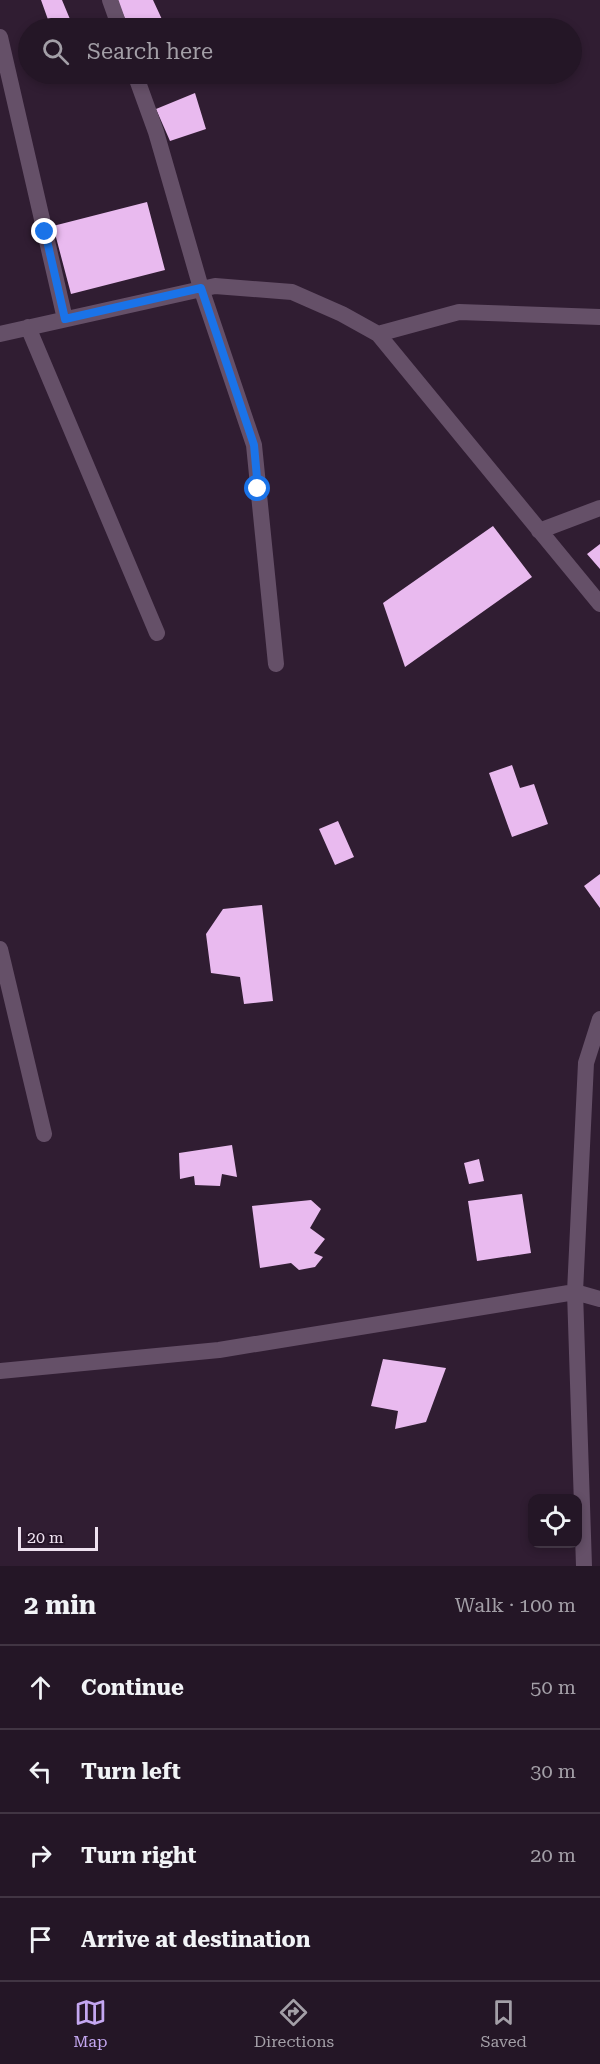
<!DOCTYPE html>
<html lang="en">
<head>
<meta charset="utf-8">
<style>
	:root { --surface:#241626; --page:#302332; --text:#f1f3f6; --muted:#a39fa7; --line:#413543; --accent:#c4a7f1 }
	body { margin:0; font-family:"Roboto Serif",serif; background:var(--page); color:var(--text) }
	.controls { position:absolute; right:18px; bottom:18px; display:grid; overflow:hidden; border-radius:12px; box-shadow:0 3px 9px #0003 }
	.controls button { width:54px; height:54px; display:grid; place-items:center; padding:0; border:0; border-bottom:2px solid var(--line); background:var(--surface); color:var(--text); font:30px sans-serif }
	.scale { position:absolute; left:18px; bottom:15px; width:80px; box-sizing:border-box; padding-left:6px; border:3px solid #efe2f0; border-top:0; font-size:16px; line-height:21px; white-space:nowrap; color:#efe2f0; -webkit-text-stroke:4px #261428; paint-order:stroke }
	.stop { position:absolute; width:18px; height:18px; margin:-14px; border:4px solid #1a73e8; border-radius:50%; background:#fff }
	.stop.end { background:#1a73e8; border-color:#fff; box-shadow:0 2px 6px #0008 }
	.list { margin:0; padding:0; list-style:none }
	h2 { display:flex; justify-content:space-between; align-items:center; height:78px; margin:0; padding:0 24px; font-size:26px }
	h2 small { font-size:20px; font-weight:400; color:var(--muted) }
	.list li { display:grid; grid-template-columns:39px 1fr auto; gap:18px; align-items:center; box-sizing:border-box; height:84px; padding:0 24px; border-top:2px solid var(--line) }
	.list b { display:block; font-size:22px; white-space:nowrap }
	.list em { font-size:20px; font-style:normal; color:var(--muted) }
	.icon { flex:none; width:33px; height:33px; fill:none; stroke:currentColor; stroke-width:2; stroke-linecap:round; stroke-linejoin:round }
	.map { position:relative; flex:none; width:600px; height:1566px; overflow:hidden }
	.search { position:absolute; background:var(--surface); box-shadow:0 3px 9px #0003; left:18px; right:18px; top:18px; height:66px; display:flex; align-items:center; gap:15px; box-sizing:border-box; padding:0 21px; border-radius:33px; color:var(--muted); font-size:22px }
	.sheet { height:414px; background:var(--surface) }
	nav { display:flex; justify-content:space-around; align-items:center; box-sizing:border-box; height:84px; border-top:2px solid var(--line); background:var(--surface); font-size:16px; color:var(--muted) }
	nav a { display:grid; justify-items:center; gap:3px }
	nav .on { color:var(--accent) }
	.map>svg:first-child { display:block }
	.building { fill:#e9baef }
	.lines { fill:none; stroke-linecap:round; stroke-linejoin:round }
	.minor { stroke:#655068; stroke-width:16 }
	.route { stroke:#1a73e8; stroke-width:8 }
</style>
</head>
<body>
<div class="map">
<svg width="600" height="1566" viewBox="0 0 600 1566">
	<rect width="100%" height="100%" fill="#301d32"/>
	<path class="building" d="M41,0H62L72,24L63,28H51Z
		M117,0H153L166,28H129Z
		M195,93L206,129L170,141L156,109Z
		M147,202L165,270L71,294L53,226Z
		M493,526L532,577L405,667L383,603Z
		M600,544V569L587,554Z
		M512,765L520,788L534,784L548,824L512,837L489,773Z
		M338,821L354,857L335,865L319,829Z
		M600,874V908L584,886Z
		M262,905L273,1001L244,1004L240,977L211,973L206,934L223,909Z
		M232,1145L237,1177L222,1174L220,1186L195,1185L194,1176L180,1179L179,1153Z
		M479,1159L484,1181L469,1184L464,1163Z
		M522,1194L531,1253L477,1261L468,1201Z
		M311,1200L321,1209L310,1228L325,1239L314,1253L323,1257L315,1267L299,1270L291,1263L260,1268L252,1206Z
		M383,1359L446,1368L426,1422L395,1429L398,1411L371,1406Z"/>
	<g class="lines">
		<path class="minor" d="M110,0L120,28
			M0,37L65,319
			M135,74L156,132L201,288L254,445L276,664
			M28,327L157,633
			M0,334L215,286L292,292L342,314L378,334L600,604
			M378,334L459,312L600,317
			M539,531L600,508
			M0,949L44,1134
			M0,1371L219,1350L575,1292L600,1299
			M584,1566L575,1292L586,1063L600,1019"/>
	</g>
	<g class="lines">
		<path class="route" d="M45,232L65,319L201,288L254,445L258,489"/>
	</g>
</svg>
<div class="controls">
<button><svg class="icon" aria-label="locate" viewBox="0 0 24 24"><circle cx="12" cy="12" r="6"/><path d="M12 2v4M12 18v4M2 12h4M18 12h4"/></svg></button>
</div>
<div class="scale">20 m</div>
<div class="stop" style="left:258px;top:489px"></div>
<div class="stop end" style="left:45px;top:232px"></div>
<div class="search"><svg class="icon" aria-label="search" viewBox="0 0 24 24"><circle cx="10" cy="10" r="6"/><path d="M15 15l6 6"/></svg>Search here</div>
</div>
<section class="sheet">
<h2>2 min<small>Walk · 100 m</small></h2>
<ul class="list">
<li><svg class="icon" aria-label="ahead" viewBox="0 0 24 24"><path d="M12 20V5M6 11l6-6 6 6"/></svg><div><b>Continue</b></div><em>50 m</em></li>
<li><svg class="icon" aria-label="left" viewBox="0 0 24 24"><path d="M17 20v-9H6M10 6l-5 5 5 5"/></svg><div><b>Turn left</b></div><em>30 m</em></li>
<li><svg class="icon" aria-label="right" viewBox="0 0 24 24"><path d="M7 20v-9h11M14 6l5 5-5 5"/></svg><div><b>Turn right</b></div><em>20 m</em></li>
<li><svg class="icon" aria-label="arrive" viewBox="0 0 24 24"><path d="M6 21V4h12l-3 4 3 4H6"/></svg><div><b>Arrive at destination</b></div></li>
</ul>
</section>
<nav>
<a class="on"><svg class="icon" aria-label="map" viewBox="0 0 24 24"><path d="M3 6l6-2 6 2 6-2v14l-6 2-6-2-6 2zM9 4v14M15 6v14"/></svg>Map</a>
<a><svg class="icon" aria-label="directions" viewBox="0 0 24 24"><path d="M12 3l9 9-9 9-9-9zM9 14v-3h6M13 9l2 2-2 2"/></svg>Directions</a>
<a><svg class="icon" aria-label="saved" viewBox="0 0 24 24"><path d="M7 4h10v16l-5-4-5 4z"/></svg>Saved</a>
</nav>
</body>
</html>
